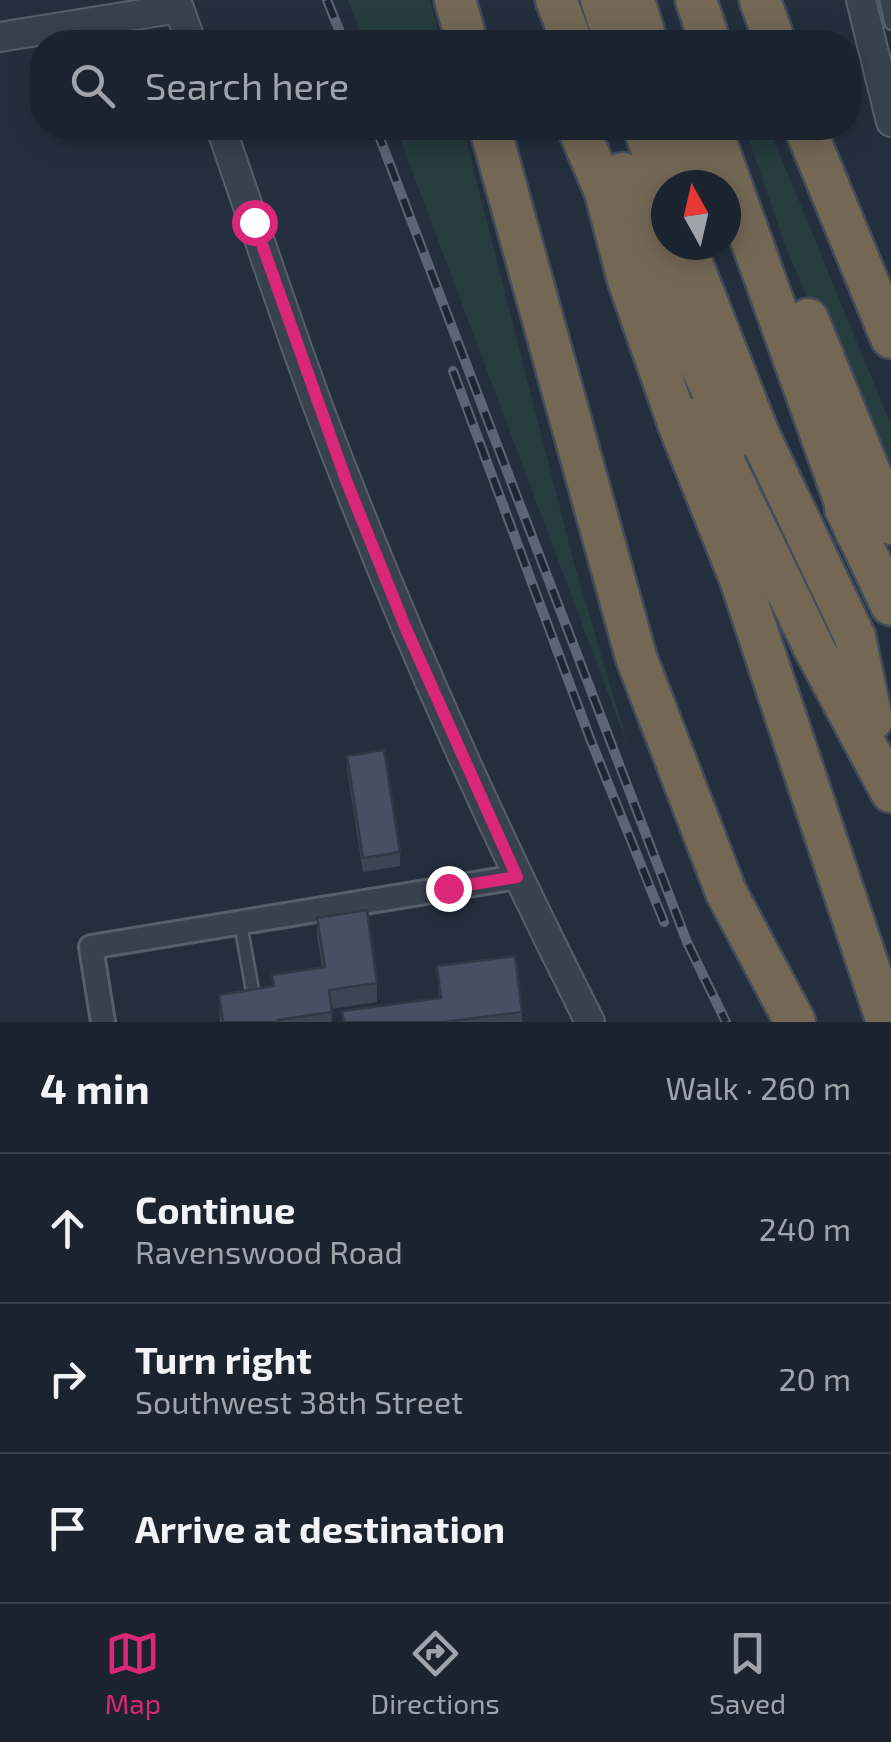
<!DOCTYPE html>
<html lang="en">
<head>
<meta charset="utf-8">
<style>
	:root { --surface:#1b232e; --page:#282f3a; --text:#f1f3f6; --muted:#a0a4aa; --line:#39404a; --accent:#db2777 }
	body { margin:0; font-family:"Exo 2",sans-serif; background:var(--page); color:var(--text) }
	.compass { position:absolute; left:651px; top:170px; width:90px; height:90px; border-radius:50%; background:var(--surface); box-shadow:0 5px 25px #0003; rotate:352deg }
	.stop { position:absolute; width:30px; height:30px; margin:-22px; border:8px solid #db2777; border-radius:50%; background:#fff }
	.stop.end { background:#db2777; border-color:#fff; box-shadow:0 2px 10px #0008 }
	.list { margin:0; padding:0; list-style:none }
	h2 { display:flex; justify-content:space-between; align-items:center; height:130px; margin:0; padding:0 40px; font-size:42px }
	h2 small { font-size:32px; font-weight:400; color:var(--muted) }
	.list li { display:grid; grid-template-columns:65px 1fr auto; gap:30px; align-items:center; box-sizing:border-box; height:150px; padding:0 40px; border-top:2px solid var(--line) }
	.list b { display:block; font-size:38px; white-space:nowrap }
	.list p { margin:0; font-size:32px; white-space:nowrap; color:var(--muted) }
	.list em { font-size:32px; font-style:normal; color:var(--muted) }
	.icon { flex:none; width:55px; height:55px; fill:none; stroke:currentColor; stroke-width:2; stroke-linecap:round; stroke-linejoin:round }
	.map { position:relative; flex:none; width:891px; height:1022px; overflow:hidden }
	.search { position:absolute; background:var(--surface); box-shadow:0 5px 25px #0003; left:30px; right:30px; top:30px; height:110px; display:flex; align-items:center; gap:25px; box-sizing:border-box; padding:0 35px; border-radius:40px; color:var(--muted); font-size:38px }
	.sheet { height:580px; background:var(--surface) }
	nav { display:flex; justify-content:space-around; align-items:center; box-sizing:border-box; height:140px; border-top:2px solid var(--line); background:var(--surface); font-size:28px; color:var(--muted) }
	nav a { display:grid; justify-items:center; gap:5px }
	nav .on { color:var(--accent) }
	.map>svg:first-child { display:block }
	.green { fill:#263c3f }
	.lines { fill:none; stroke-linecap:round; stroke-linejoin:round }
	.service-casing { stroke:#565f6c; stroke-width:16 }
	.minor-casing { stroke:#565f6c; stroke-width:28 }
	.tertiary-casing { stroke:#565f6c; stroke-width:32 }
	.motorway-casing { stroke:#434c59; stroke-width:45 }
	.service { stroke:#38414e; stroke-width:11 }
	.minor { stroke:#38414e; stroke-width:22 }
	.tertiary { stroke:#38414e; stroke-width:28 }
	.motorway { stroke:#746855; stroke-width:40 }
	.rail-casing { stroke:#5a6575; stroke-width:10 }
	.rail { stroke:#1d2633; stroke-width:6; stroke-dasharray:19; stroke-linecap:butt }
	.wall { fill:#3b4654 }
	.building { fill:#455162; stroke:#303945; stroke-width:2.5 }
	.route { stroke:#db2777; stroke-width:12 }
</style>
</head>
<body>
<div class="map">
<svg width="891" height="1022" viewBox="0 0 891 1022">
	<rect width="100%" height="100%" fill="#242f3e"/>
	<path class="green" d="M348,0H430L441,42H364Z
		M396,128H463L574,563L629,749Z
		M745,128H769L891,425V496L785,245Z"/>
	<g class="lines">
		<defs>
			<path id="service" d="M886,0L891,23
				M240,921L254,999"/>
			<path id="minor" d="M103,1022L91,947L517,877"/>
			<path id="tertiary" d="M176,0L191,42
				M861,0L891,122
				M0,37L179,8
				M221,128C262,246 301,367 348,484C420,668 501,846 590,1022"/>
			<path id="motorway" d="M455,0L467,42
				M556,0L572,42
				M601,0L615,42
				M634,0L647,42
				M696,0L710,42
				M760,0L775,42
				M490,128L636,657L726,892L795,1022
				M578,128L615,216
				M644,128L666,191
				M680,128L702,185
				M711,128L856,533
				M805,128L891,338
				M623,173L683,328L734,438
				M605,192L628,280L679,426L740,579L887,1022
				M685,245L760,437L855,637L872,720
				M808,319L891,524
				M702,416L814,648L891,792
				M845,508L891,605"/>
		</defs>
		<use href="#service" class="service-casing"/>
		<use href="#minor" class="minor-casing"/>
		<use href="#tertiary" class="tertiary-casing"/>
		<use href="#motorway" class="motorway-casing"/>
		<use href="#service" class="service"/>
		<use href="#minor" class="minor"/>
		<use href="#tertiary" class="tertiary"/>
		<use href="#motorway" class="motorway"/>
		<defs>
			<path id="rail" d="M327,0L344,42
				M376,128L687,942L726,1022
				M453,371L591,741L664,922"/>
		</defs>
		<use href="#rail" class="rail-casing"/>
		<use href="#rail" class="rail"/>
	</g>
	<path class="wall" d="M347,756L400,852V866L363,872L347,770Z
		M317,918L377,983V1002L331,1009L332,1022H220L219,995L272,987V975L322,967L317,937Z
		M437,966L522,1012V1022H342V1011L439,999Z"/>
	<path class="building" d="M384,750L400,852L363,858L347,756Z
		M367,910L377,983L329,990L332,1012L278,1020L279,1022H223L219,995L274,986L272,975L325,967L317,918Z
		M515,956L522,1012L444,1022H344L342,1011L441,998L437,966Z"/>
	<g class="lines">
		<path class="route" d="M254,222L346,480L406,629L517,877L448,888"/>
	</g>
</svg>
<svg class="compass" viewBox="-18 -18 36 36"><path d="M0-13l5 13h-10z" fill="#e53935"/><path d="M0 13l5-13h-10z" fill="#a0a4aa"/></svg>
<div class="stop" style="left:254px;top:222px"></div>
<div class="stop end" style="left:448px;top:888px"></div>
<div class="search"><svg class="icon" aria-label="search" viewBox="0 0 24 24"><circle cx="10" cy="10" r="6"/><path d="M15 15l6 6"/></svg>Search here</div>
</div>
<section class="sheet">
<h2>4 min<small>Walk · 260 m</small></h2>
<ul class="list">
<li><svg class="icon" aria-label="ahead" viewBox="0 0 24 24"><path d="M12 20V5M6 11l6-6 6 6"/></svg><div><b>Continue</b><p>Ravenswood Road</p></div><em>240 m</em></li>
<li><svg class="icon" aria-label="right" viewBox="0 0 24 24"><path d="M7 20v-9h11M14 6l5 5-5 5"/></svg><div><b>Turn right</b><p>Southwest 38th Street</p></div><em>20 m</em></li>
<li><svg class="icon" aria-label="arrive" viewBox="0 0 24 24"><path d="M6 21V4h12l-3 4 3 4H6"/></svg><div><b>Arrive at destination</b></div></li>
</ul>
</section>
<nav>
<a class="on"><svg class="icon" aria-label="map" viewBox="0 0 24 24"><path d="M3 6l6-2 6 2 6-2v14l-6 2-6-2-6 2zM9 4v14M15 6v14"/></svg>Map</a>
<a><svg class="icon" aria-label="directions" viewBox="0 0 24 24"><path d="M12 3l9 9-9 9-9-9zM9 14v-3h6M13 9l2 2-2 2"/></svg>Directions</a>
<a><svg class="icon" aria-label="saved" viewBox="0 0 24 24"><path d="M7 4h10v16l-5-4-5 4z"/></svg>Saved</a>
</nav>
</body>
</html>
